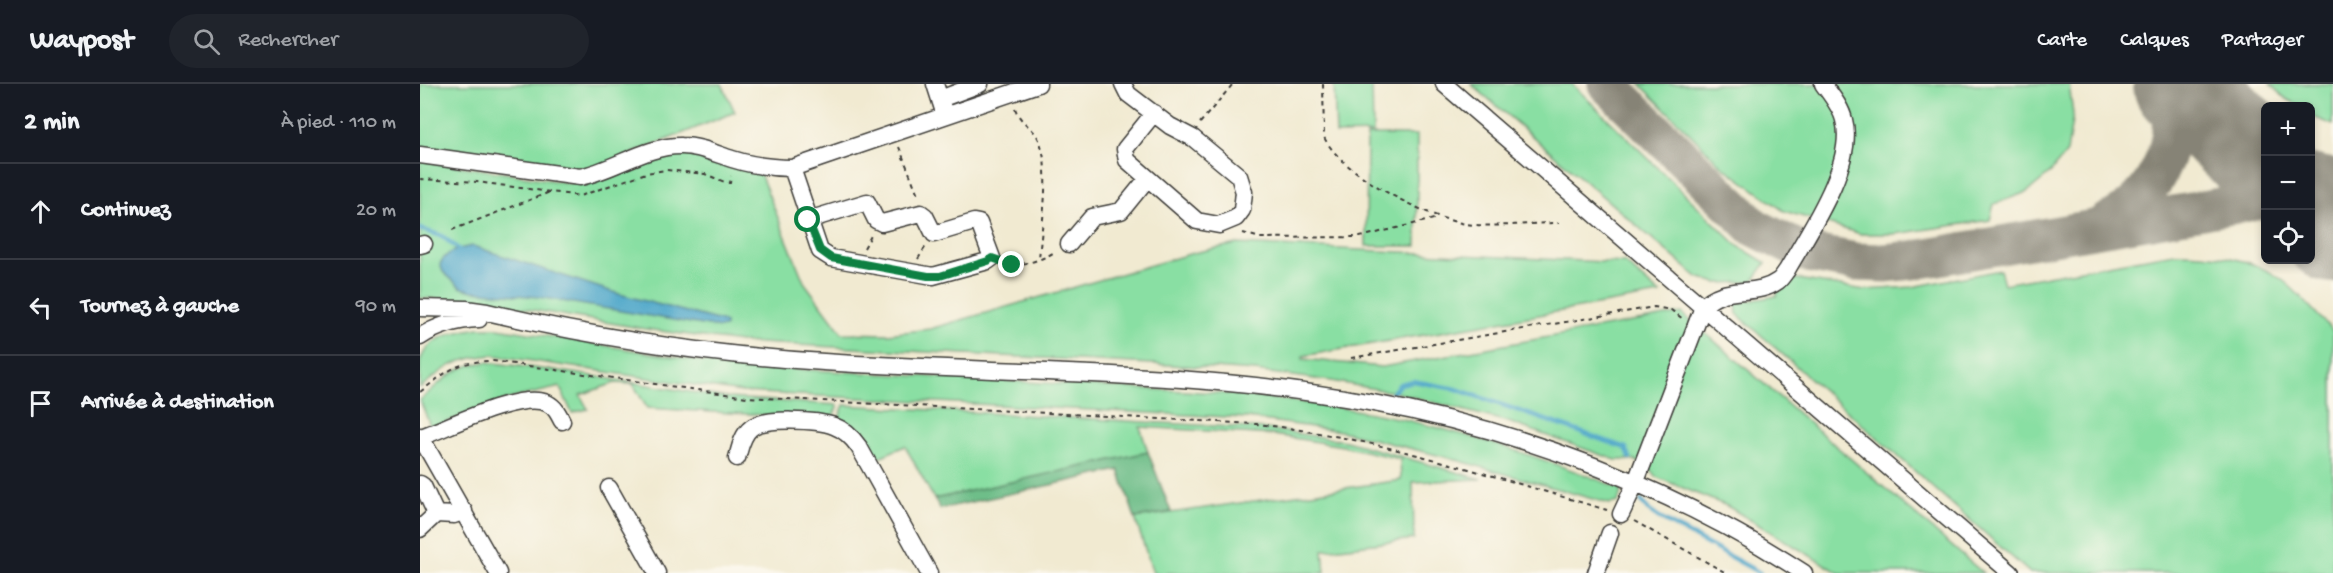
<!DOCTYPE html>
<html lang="fr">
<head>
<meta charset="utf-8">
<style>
	:root { --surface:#171b24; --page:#20242c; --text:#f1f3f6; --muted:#9ea1a6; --line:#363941 }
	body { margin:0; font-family:"Gochi Hand",sans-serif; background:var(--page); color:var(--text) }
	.controls { position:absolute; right:18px; top:18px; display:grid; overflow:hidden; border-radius:9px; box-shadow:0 3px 9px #0003 }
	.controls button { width:54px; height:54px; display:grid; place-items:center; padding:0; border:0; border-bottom:2px solid var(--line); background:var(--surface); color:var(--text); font:30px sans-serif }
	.stop { position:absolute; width:18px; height:18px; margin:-14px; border:4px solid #0b8043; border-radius:50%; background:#fff }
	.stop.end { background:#0b8043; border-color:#fff; box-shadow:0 2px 6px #0008 }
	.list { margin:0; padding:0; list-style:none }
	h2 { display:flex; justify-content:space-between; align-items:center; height:78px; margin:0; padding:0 24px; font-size:26px }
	h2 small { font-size:20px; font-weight:400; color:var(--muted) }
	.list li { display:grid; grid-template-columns:39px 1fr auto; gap:18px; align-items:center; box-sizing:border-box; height:96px; padding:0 24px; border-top:2px solid var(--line) }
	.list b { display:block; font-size:22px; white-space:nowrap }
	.list em { font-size:20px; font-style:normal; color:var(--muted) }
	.icon { flex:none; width:33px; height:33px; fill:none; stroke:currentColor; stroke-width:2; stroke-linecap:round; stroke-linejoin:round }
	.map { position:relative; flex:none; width:1913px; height:489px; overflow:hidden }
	header { display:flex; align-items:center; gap:36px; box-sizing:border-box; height:84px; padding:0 30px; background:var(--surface); border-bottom:2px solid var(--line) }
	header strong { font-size:28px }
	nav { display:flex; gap:33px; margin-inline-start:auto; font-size:21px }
	.search { width:420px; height:54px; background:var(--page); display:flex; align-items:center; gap:15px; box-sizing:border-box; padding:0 21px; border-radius:33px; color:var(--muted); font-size:22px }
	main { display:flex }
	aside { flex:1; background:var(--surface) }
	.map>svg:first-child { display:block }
	.green { fill:#89dfa3; stroke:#527e60; stroke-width:1.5 }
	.forest { fill:#6ebe89; stroke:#456d52; stroke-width:1.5 }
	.water { fill:#4ba6c9; stroke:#346172; stroke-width:1.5 }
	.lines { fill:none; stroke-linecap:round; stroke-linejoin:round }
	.stream { stroke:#4ba6c9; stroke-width:4.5 }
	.taxiway { stroke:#868376; stroke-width:39 }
	.runway { stroke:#868376; stroke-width:98 }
	.minor-casing { stroke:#3c3b37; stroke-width:19 }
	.path { stroke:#3c3b37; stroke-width:2; stroke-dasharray:4.5 4.5; stroke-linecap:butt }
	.minor { stroke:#fff; stroke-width:16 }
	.route { stroke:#0b8043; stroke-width:8 }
</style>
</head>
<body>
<header>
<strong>Waypost</strong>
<div class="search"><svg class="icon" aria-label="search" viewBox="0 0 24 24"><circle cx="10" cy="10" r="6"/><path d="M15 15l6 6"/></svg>Rechercher</div>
<nav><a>Carte</a><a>Calques</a><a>Partager</a></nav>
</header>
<main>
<aside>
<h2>2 min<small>À pied · 110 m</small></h2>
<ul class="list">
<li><svg class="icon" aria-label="ahead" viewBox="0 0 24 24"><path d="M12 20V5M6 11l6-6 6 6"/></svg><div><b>Continuez</b></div><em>20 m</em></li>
<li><svg class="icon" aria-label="left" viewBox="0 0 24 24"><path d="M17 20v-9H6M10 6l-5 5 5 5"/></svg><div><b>Tournez à gauche</b></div><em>90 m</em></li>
<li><svg class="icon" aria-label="arrive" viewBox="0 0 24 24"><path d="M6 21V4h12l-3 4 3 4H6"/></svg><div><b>Arrivée à destination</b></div></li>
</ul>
</aside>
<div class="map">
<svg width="1913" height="489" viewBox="0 0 1913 489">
	<rect width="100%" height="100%" fill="#fbf7ec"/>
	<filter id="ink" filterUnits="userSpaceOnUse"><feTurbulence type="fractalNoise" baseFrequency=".0167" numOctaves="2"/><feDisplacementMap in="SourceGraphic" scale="12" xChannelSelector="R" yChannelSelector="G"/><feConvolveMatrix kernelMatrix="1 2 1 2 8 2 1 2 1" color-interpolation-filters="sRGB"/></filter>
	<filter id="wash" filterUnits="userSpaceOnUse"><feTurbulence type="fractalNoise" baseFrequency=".008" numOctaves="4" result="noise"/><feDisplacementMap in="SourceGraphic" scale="24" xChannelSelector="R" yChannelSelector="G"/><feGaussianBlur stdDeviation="1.35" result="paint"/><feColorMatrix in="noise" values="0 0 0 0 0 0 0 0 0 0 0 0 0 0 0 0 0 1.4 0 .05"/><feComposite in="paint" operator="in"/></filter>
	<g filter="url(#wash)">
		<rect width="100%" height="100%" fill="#f1ead1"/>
		<path class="green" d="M0,0H302L315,28L177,84L151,86L0,65Z
			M914,0H952L953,49L916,50Z
			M1051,0H1152L1318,162L1346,179L1332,198L1297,199L1277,193Z
			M1220,0H1649L1653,30L1647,68L1629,90L1607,108L1574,120L1570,136L1475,150H1441L1364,127L1302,82Z
			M1850,0H1913V41L1891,32L1890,22C1872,22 1863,13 1850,0Z
			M947,51H997V162H946Z
			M260,68L339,87L384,198L422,249L468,250L510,245L773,169L817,160L1205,179L1240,210L883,272V275L962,283L1262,229L1563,489H1419L1307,422L1236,393L1226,381L1212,376H1196L1088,338L978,309L911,297L835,287L750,281L320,258L226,245L59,217L0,214V76L149,99L235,72Z
			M1754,169C1790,169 1831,173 1861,195C1880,209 1896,231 1913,247V489H1610L1317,230L1316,219L1356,212L1360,203L1372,194L1445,206L1492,203L1580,186L1584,200Z
			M59,244H78L304,281L799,309C852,314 905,320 957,330C1041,346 1122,374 1202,405L1198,418L1190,420L1033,375L921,347L827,334L322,308L72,271C36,275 28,281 0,304C0,296 0,287 0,279C6,252 36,248 59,244Z
			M66,278L154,289L308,314L418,321L412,335L227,324L213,300L195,299L160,311L168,325L152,329L140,303L89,315L11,344L0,316C25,295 32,283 66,278Z
			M424,321L847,345L926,357L1061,395L993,398L994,455L903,466L905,489H733L715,434L981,396L980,375L923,362L854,351L720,343L728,368L514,415L485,362L450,377L418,336Z"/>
		<path class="forest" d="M728,368L751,428L715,434L699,386L520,425L514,415Z"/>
		<path class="water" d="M53,162L199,210L301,237L305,239V243L300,244L118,213L52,207L40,203L23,188L20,180C26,167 40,164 53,162Z"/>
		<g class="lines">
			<path class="stream" d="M0,145L22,152L42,168
				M972,309L980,300L993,297L1036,305L1206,364L1210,374
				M1221,417L1228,426L1241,435L1340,489"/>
			<path class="taxiway" d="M1187,0L1334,143L1383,168L1436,178L1465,179L1501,175L1846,115
				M1809,46L1846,72
				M1890,89L1913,94
				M1890,137L1913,152
				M1685,139C1738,115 1764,55 1745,0"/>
			<path class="runway" d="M1762,0L1846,83
				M1890,128L1913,150"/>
		</g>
	</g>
	<g filter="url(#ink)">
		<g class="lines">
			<defs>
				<path id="minor" d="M515,0L523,25
					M703,0L708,10L750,42L773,54L819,92L824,108L822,126L816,134L799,141L777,137L707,76L705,65L734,29
					M1024,0L1591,489
					M520,15L560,0
					M0,71L160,93C194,86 227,61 262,62C279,62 296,70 312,75C331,81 351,84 372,84L618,0
					M372,84L400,167L411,174L513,192L568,177L572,174L559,139L554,138L514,150L505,132L501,129L462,139L456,136L447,118L388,136
					M649,160L672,133L701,127L727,95
					M0,161L4,160
					M0,224L46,225L67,228C178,254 291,271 404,278C585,290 769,285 948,318C1099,345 1256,405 1384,489
					M0,253C18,241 38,236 59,235
					M0,352L78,489
					M1,353C29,343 100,307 127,319C135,323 138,329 142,337
					M317,374C320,364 322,351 331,344C343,333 398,336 414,342C425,346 432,353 439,363L509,489
					M0,400L3,402L16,430
					M189,404L237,489
					M1201,430L1215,400L1283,223C1303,199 1335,214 1358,197C1361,195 1364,190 1367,186C1388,149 1436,79 1424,36C1421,23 1411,11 1403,0
					M0,445L16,430L34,431L44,427
					M1176,489L1190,449"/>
			</defs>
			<use href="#minor" class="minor-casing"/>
			<path class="path" d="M903,0L904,53C921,90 1007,134 1046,140C1073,144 1111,139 1139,139
				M595,24C600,40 614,43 619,56C632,86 621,143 619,176
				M780,39L813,0
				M479,63L499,113
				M0,95L57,98L160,112L226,89L246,86L285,90L307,99H310L311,92
				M32,146L130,108
				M823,149L840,154L940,153L1018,134
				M444,164L452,150
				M498,175L506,162
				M585,179C601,183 623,176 636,167
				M931,274L1234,223L1251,226L1263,235
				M0,308C28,287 36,277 73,277L327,313L836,340C956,353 1071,392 1187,426
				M1214,437L1306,489"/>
			<use href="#minor" class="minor"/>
		</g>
	</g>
	<g class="lines" filter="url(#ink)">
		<path class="route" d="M388,136L400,166L411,174L508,192H520L568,177L572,174L592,181"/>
	</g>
</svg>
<div class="controls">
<button>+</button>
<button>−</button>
<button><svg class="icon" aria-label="locate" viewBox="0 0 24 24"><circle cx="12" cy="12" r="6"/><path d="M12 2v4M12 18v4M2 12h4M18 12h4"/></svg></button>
</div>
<div class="stop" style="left:388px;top:136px"></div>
<div class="stop end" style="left:592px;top:181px"></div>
</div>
</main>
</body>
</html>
